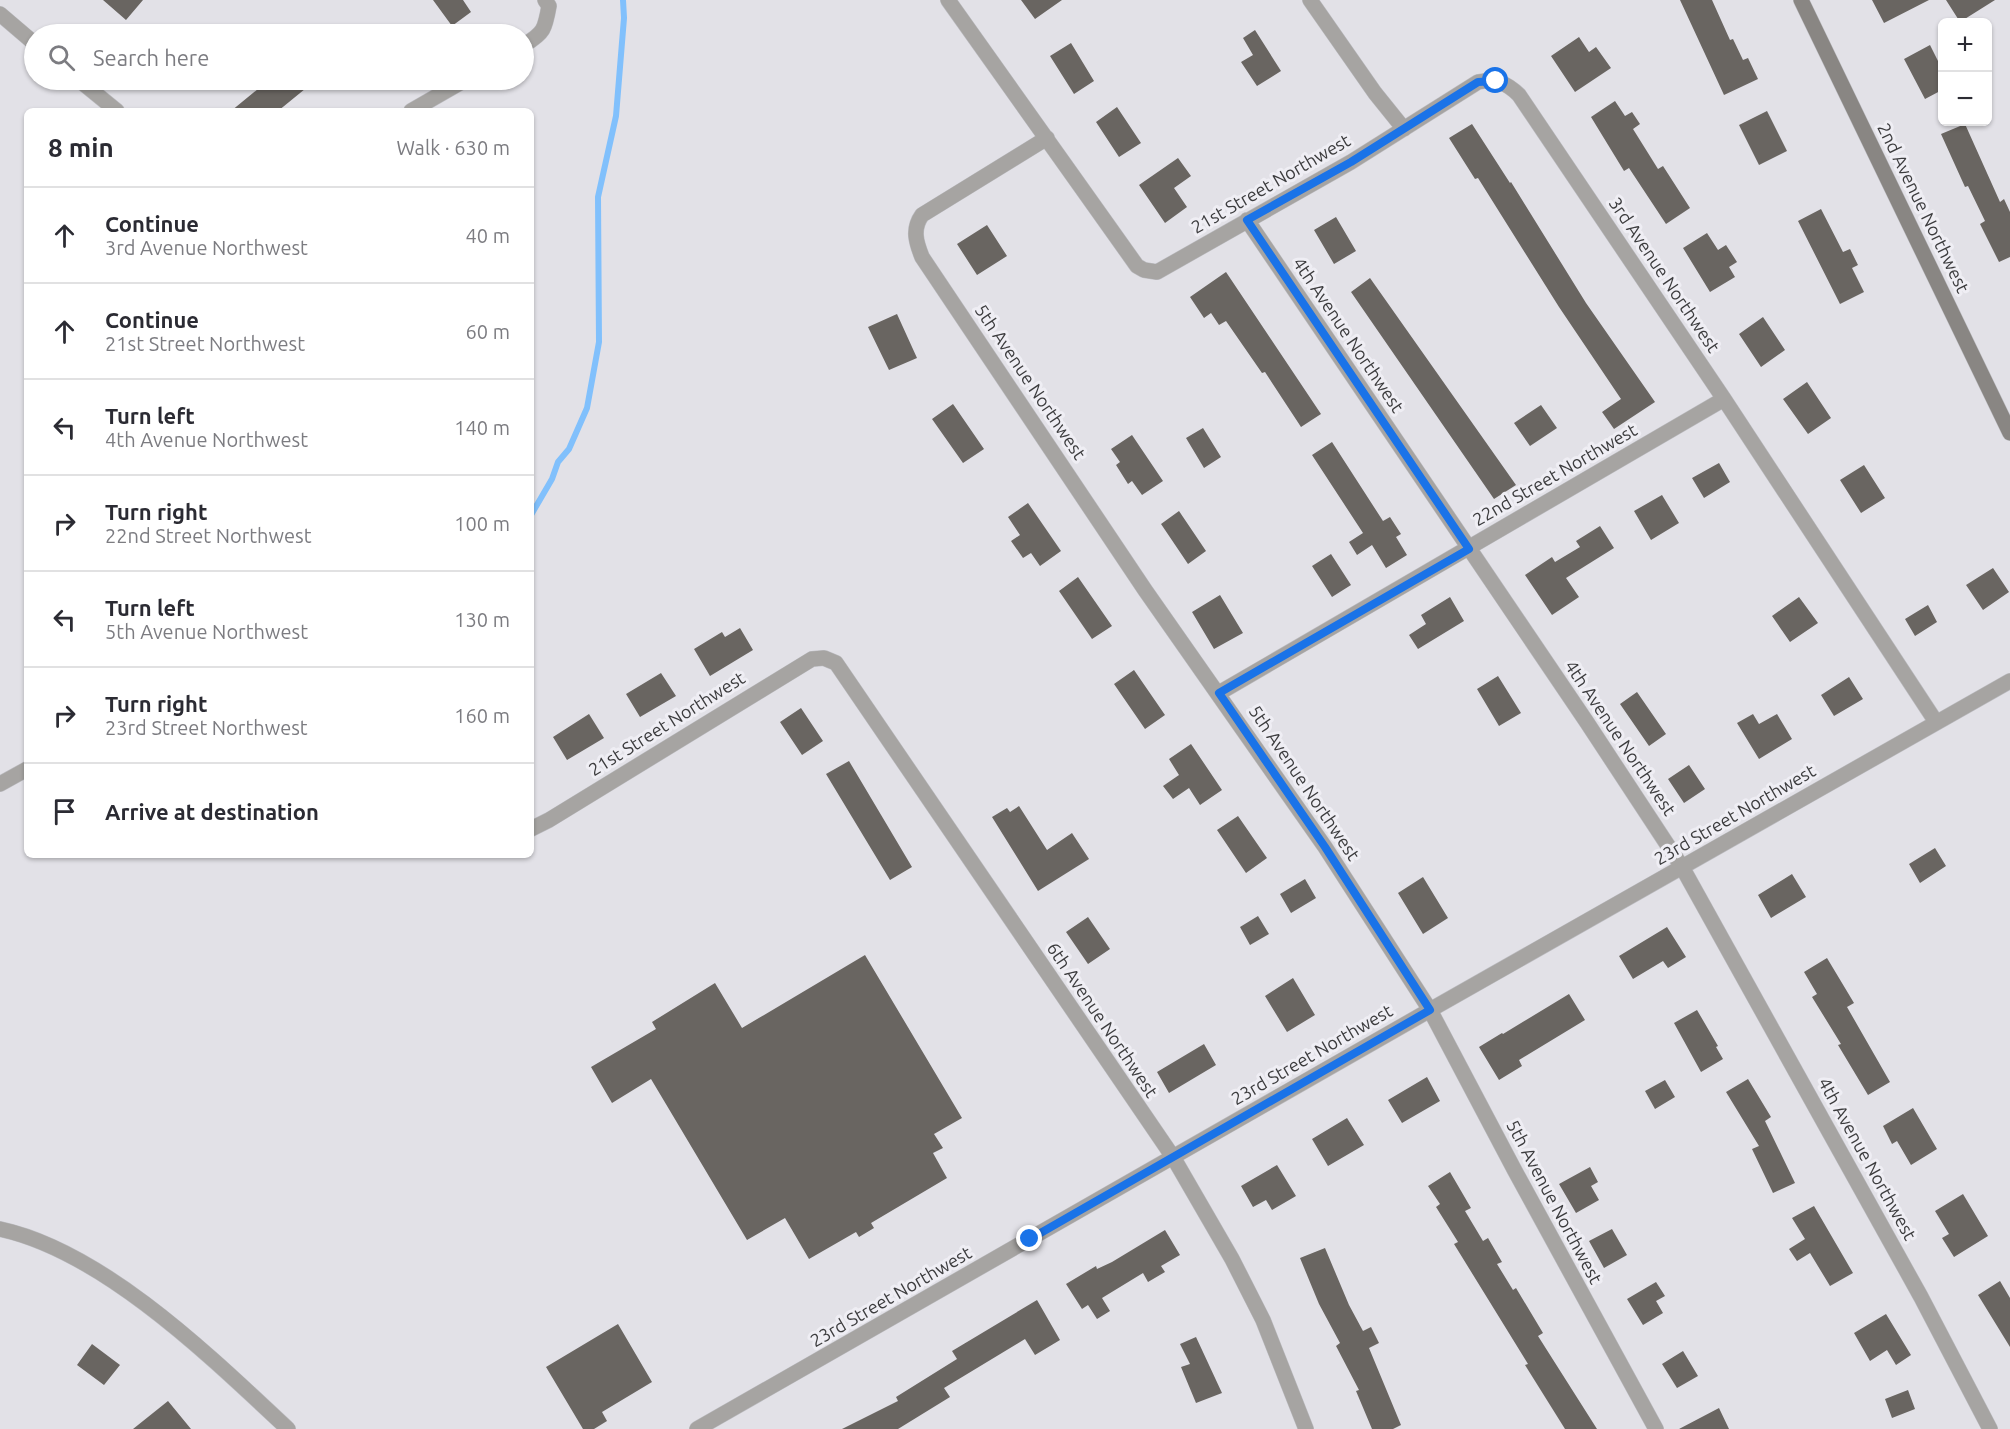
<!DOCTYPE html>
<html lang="en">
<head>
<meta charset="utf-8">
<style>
	:root { --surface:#fff; --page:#f7f7f7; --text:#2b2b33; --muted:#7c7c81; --line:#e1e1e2 }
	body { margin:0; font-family:Ubuntu,sans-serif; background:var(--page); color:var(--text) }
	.controls { position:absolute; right:18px; top:18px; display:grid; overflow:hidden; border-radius:9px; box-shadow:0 2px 4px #0004 }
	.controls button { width:54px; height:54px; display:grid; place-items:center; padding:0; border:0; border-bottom:2px solid var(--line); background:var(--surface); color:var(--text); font:30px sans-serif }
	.stop { position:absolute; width:18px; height:18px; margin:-14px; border:4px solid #1a73e8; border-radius:50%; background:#fff }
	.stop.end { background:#1a73e8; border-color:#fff; box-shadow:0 2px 6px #0008 }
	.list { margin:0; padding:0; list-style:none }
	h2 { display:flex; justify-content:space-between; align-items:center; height:78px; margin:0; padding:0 24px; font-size:26px }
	h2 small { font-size:20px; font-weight:400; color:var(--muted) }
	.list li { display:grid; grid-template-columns:39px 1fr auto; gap:18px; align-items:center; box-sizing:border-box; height:96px; padding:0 24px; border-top:2px solid var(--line) }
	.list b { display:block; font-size:22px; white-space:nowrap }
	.list p { margin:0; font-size:20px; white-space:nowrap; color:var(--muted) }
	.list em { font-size:20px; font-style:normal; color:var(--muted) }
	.icon { flex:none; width:33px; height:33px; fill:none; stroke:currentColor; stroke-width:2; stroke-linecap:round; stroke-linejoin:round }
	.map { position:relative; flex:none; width:2010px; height:1429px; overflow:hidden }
	.search { position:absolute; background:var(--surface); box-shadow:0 2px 4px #0004; left:24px; top:24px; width:510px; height:66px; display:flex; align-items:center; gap:15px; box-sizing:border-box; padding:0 21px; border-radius:33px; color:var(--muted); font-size:22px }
	.panel { position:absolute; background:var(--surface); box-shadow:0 2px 4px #0004; left:24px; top:108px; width:510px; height:750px; border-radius:9px }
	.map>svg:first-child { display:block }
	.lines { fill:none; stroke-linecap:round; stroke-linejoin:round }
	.stream { stroke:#81c0fc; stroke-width:6 }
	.building { fill:#696561 }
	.minor-casing { stroke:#bdbdc2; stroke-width:16 }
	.secondary-casing { stroke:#bdbdc2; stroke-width:16 }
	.minor { stroke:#a6a4a2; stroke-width:15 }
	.secondary { stroke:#898683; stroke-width:15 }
	.route { stroke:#1a73e8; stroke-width:8 }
	.labels { text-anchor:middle; stroke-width:6; stroke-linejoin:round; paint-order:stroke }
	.street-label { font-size:18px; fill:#3c3c3e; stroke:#efeef4 }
</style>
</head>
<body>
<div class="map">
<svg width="2010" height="1429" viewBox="0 0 2010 1429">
	<rect width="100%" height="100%" fill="#e2e1e7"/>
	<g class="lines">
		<path class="stream" d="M531,515L552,479L558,462L569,449L587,408L599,342L598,197L616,116L624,18L623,0"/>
	</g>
	<path class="building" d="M103,0H143L126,20Z
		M433,0H463L471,12L452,26Z
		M1021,0H1062L1035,19Z
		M1680,0H1712L1730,40L1733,39L1743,60L1748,58L1758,79L1724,95Z
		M1872,0H1929L1884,23Z
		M1946,0H1995L1960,22Z
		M1255,30L1281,71L1257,86L1241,62L1253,55L1243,38Z
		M1579,37L1589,52L1596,47L1611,68L1575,92L1551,56Z
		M1071,43L1094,81L1074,94L1050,56Z
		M1930,45L1942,69V90L1925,99L1904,59Z
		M269,80H316L278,111H231Z
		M1615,101L1625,116L1632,112L1640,124L1633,129L1658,169L1663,166L1690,208L1666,224L1629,168L1624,171L1591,117Z
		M1117,107L1141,143L1119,157L1096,122Z
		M1767,111L1787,151L1759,165L1739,125Z
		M1472,124L1510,183L1511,182L1586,303L1655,402L1614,429L1602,412L1621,399L1559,307L1478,178L1475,179L1449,138Z
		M1965,124L2000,202L2004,199L2010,212V257L1999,262L1980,224L1985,221L1968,186L1965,187L1941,134Z
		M1178,158L1191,176L1174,188L1187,207L1165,223L1139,185Z
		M1821,209L1843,252L1850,249L1858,265L1852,268L1864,292L1840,304L1798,221Z
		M1336,217L1356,251L1334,264L1314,230Z
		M987,225L1007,256L977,275L957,244Z
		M1707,233L1718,250L1726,245L1737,262L1729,267L1735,277L1710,292L1683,248Z
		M1226,272L1321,414L1301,427L1265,372L1262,373L1226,321L1219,325L1211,313L1204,318L1190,297Z
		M1370,278L1516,485L1494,499L1351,292Z
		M897,314L917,358L889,370L868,327Z
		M1763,317L1785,350L1761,367L1739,334Z
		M1807,382L1831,418L1808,434L1783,399Z
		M953,404L984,449L963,463L932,419Z
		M1541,405L1557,428L1530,446L1514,423Z
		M1203,428L1221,457L1204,468L1186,438Z
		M1132,435L1163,481L1142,495L1132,481L1128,484L1116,465L1120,462L1111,449Z
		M1332,442L1383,521L1390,517L1401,534L1396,537L1407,555L1386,568L1372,545L1357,555L1349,542L1363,533L1312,455Z
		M1719,463L1730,482L1704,498L1692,478Z
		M1864,465L1885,498L1861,513L1840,480Z
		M1662,495L1679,523L1651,540L1634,511Z
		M1028,503L1061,551L1040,566L1031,553L1023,558L1011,541L1020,535L1008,517Z
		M1179,511L1206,551L1188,564L1161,524Z
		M1600,526L1614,548L1566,578L1579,597L1552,615L1525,575L1552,557L1555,562L1580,547L1576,541Z
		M1331,554L1351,585L1332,597L1312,566Z
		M1993,568L2009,592L1983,610L1966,585Z
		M1078,577L1112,626L1092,639L1059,591Z
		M1220,595L1243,633L1214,649L1192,612Z
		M1450,597L1464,621L1418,649L1409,635L1426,624L1421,615Z
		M1799,597L1818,623L1790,642L1772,616Z
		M1928,605L1937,622L1915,636L1905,619Z
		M740,628L753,650L710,676L694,649L722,632L725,637Z
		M1134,670L1165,715L1145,729L1114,684Z
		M661,673L676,696L640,717L626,694Z
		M1498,676L1521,713L1499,726L1477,689Z
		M1849,677L1863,699L1834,716L1821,695Z
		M1637,692L1666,734L1649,746L1620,704Z
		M801,708L823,741L802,755L780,722Z
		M589,714L604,738L567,760L553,737Z
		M1753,714L1759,724L1777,714L1792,739L1759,759L1737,723Z
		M1191,744L1222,790L1200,805L1189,788L1173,799L1163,786L1179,775L1169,759Z
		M849,761L912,867L890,880L826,774Z
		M1689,765L1705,789L1684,803L1668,779Z
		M1019,806L1047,850L1072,833L1089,859L1038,891L992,817L1007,808L1010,812Z
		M1238,816L1267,858L1246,873L1217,830Z
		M1935,848L1946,866L1920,883L1909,864Z
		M1792,874L1806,897L1771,918L1758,895Z
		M1423,877L1448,918L1423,934L1398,893Z
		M1305,879L1316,898L1291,913L1280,894Z
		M1258,916L1269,934L1250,945L1240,927Z
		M1088,917L1110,949L1088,964L1066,932Z
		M1667,927L1686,957L1668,968L1663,961L1633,979L1619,956Z
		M865,955L962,1118L934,1134L943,1148L933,1153L947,1178L871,1223L874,1228L859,1237L856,1232L809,1259L785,1218L747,1240L651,1079L612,1103L591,1067L656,1029L652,1022L715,983L742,1028Z
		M1827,958L1854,1003L1847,1007L1890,1082L1868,1095L1838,1045L1841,1044L1812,997L1817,994L1804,972Z
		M1293,978L1315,1015L1287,1032L1265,996Z
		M1569,994L1585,1020L1519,1060L1522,1066L1499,1080L1479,1047L1502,1033L1503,1034Z
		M1697,1010L1718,1046L1716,1047L1723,1059L1701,1072L1674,1023Z
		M1204,1044L1216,1065L1169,1093L1157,1072Z
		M1427,1077L1440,1101L1402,1123L1388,1100Z
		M1748,1079L1771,1117L1765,1121L1795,1183L1773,1193L1752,1149L1759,1146L1726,1092Z
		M1665,1080L1675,1097L1655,1109L1645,1091Z
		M1913,1108L1937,1149L1911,1165L1897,1141L1892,1144L1883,1126Z
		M1347,1118L1364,1145L1328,1166L1312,1139Z
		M1277,1165L1296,1196L1272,1210L1266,1200L1253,1207L1241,1186Z
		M1590,1167L1598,1182L1591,1186L1599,1200L1576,1213L1559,1184Z
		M1450,1172L1471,1208L1465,1211L1483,1241L1488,1238L1502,1262L1497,1264L1513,1290L1516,1288L1543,1333L1538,1336L1597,1429H1565L1525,1365L1528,1364L1454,1244L1458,1242L1436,1207L1440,1204L1428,1186Z
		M1963,1194L1988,1236L1954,1257L1942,1238L1949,1234L1935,1211Z
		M1814,1206L1853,1273L1830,1286L1810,1253L1797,1261L1789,1249L1805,1239L1792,1218Z
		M1612,1229L1627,1255L1604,1268L1589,1241Z
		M1165,1230L1180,1255L1161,1266L1165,1272L1148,1282L1143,1273L1102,1298L1110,1311L1097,1319L1088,1305L1082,1309L1066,1284L1096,1266L1097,1269L1112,1262Z
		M1325,1248L1349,1305L1363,1331L1371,1327L1379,1343L1369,1348L1401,1425L1393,1429H1372L1356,1391L1359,1390L1336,1346L1340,1343L1319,1304L1300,1258Z
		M2000,1281L2010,1298V1347L1978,1295Z
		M1656,1282L1665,1296L1656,1301L1663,1313L1643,1325L1627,1299Z
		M1037,1300L1060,1340L1035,1355L1025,1339L944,1388L950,1397L898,1429H842L898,1401L896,1397L957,1359L952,1351Z
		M1886,1314L1911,1355L1896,1365L1887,1350L1870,1361L1854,1333Z
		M618,1324L652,1382L602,1412L607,1421L594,1429H583L546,1367Z
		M1196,1337L1222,1393L1196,1403L1181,1367L1190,1364L1180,1344Z
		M92,1344L120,1365L104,1385L77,1365Z
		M1683,1351L1698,1376L1677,1388L1662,1364Z
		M1908,1390L1915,1409L1892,1418L1885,1399Z
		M168,1401L191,1429H133Z
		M1719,1408L1729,1429H1679Z"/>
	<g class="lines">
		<defs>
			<path id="minor" d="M948,0L1137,266L1144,270L1157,272L1351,162L1478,82C1495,78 1507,83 1519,95L1724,399L1936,722
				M1310,0L1375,93L1404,129
				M0,14L34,43
				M524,45C544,33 545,29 549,6L545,0
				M79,80L117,111
				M411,111L465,80
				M1047,138L922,215C912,229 916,242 922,257L1145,590L1325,847L1430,1010L1515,1171L1656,1429
				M1247,220L1586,721L1682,867L1921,1297L1990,1429
				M1219,693L1724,399
				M0,784L27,769
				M531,829L549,820L812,659L824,658L836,663L1173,1157L1232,1259L1263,1320L1306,1429
				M0,1229C103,1251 212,1358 288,1429
				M697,1429L1430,1010L2010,681"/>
			<path id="secondary" d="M1801,0L2010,433"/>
		</defs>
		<use href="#minor" class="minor-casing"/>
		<use href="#secondary" class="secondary-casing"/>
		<use href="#minor" class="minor"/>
		<use href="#secondary" class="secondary"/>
	</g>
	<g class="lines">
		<path class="route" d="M1030,1239L1430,1010L1325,847L1219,693L1469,549L1247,220L1351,162L1478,82L1496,81"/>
	</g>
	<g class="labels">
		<g class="street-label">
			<text transform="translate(1271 184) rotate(-30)" y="6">21st Street Northwest</text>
			<text transform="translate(1923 208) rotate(64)" y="6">2nd Avenue Northwest</text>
			<text transform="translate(1664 275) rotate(56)" y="6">3rd Avenue Northwest</text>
			<text transform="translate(1348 335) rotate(56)" y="6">4th Avenue Northwest</text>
			<text transform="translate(1030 382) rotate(56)" y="6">5th Avenue Northwest</text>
			<text transform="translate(1555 475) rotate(-30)" y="6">22nd Street Northwest</text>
			<text transform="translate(667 724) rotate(-32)" y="6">21st Street Northwest</text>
			<text transform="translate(1620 738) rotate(56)" y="6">4th Avenue Northwest</text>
			<text transform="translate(1304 783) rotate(56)" y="6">5th Avenue Northwest</text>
			<text transform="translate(1735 815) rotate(-30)" y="6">23rd Street Northwest</text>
			<text transform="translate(1102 1020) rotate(56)" y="6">6th Avenue Northwest</text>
			<text transform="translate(1312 1055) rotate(-30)" y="6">23rd Street Northwest</text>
			<text transform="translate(1867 1159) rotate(61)" y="6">4th Avenue Northwest</text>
			<text transform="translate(1554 1202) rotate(62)" y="6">5th Avenue Northwest</text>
			<text transform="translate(891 1297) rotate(-30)" y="6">23rd Street Northwest</text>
		</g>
	</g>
</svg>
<div class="controls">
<button>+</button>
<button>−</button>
</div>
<div class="stop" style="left:1496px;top:81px"></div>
<div class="stop end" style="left:1030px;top:1239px"></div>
<div class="search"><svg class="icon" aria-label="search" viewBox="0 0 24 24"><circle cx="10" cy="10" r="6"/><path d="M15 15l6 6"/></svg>Search here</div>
<section class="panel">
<h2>8 min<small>Walk · 630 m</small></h2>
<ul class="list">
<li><svg class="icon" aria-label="ahead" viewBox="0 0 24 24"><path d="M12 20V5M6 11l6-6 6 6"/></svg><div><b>Continue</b><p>3rd Avenue Northwest</p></div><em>40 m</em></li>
<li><svg class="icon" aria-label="ahead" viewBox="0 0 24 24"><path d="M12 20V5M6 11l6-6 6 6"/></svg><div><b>Continue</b><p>21st Street Northwest</p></div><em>60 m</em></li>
<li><svg class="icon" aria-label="left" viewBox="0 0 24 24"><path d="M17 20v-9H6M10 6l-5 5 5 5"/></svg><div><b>Turn left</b><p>4th Avenue Northwest</p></div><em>140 m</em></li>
<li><svg class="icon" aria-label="right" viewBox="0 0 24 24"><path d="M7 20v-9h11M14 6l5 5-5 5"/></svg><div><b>Turn right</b><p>22nd Street Northwest</p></div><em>100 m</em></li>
<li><svg class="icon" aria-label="left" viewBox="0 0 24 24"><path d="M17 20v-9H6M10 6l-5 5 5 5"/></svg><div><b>Turn left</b><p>5th Avenue Northwest</p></div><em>130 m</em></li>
<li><svg class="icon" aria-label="right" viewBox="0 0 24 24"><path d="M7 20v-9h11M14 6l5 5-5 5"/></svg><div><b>Turn right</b><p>23rd Street Northwest</p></div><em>160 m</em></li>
<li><svg class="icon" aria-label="arrive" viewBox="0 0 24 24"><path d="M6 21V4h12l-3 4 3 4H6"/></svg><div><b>Arrive at destination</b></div></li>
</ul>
</section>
</div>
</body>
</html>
